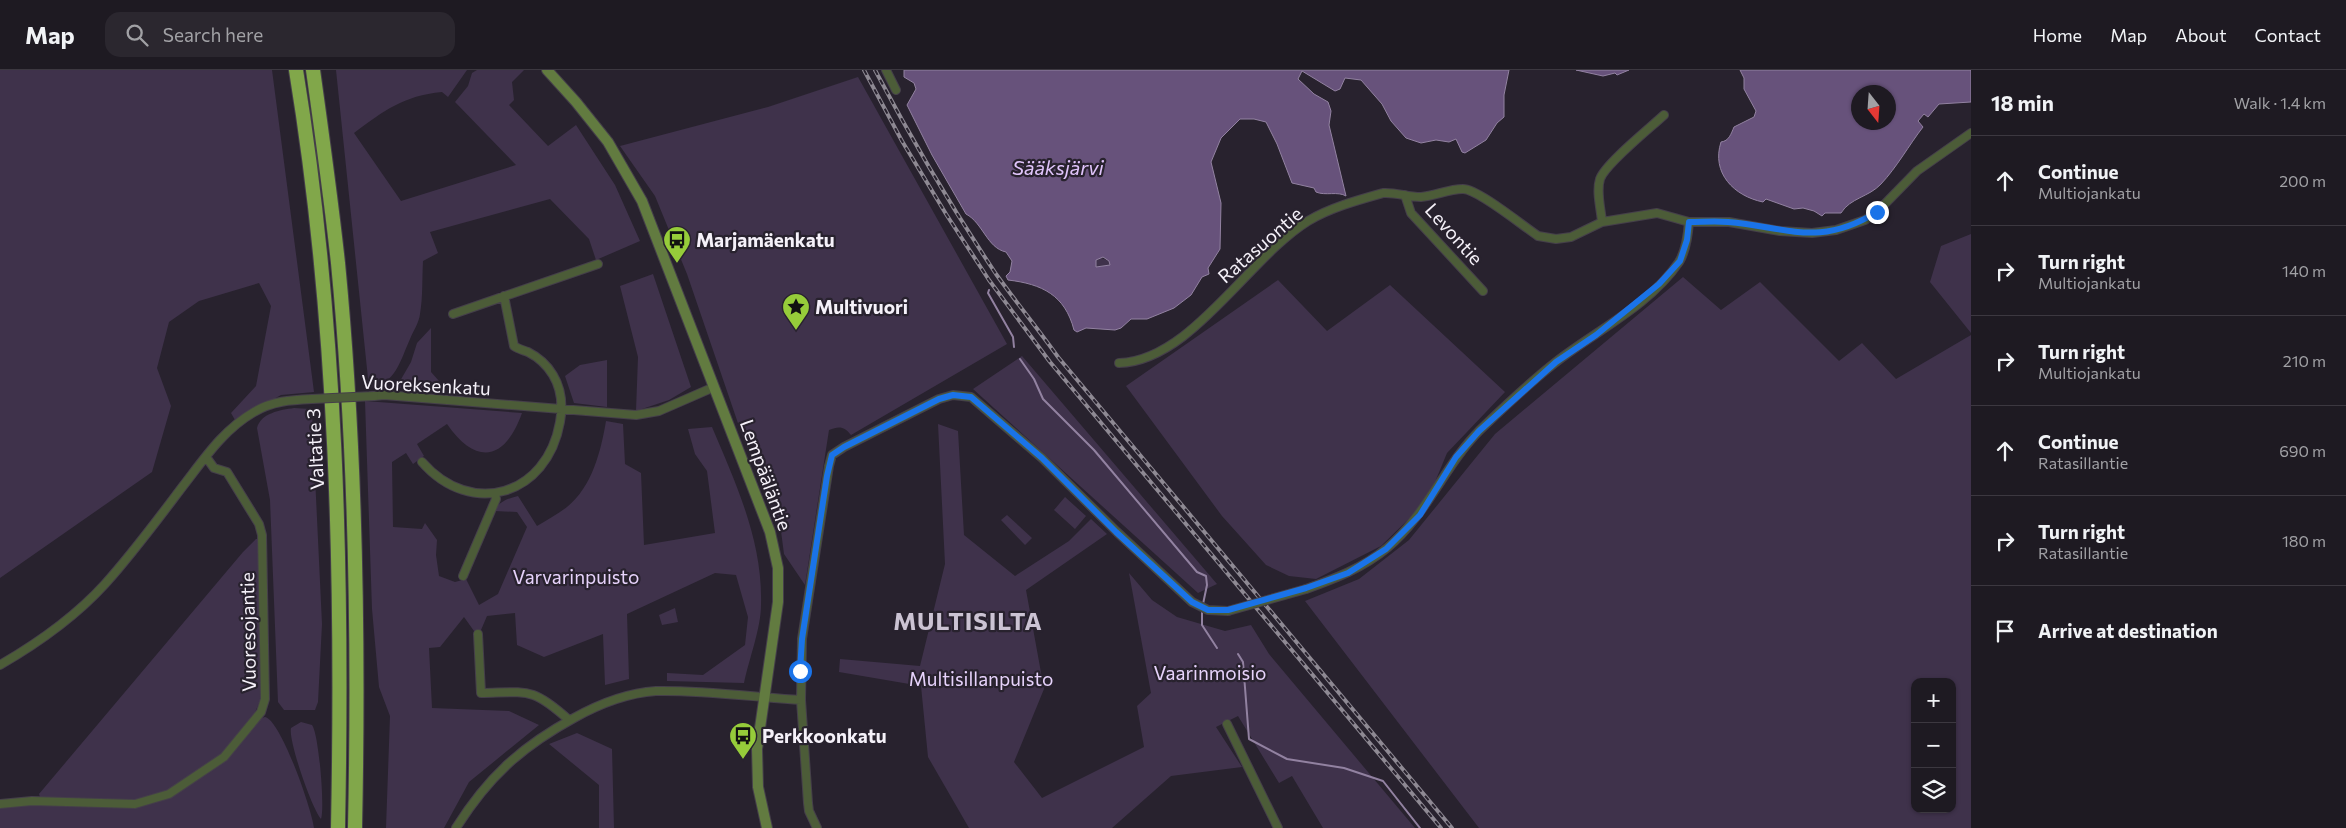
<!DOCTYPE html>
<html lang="en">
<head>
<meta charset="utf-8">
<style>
	:root { --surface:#1e1a22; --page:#2b272f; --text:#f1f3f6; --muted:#a1a1a5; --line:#3c3840 }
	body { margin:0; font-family:Commissioner,sans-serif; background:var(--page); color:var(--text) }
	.controls { position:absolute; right:15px; bottom:15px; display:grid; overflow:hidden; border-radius:10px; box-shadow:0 1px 4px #0004 }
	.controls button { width:45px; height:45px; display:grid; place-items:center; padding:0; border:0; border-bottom:1px solid var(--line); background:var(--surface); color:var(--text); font:25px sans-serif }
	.compass { position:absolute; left:1851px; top:15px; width:45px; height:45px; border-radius:50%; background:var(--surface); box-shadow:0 1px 4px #0004; rotate:163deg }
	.stop { position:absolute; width:15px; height:15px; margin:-11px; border:4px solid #1a73e8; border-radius:50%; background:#fff }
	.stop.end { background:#1a73e8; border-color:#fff; box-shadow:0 1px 5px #0008 }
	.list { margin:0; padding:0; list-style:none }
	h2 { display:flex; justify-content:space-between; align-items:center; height:65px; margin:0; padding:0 20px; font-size:21px }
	h2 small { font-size:16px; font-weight:400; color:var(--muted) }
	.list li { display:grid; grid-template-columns:32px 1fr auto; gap:15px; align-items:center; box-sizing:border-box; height:90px; padding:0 20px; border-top:1px solid var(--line) }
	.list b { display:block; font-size:19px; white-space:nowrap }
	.list p { margin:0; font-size:16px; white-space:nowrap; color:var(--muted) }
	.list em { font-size:16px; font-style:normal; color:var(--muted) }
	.icon { flex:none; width:28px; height:28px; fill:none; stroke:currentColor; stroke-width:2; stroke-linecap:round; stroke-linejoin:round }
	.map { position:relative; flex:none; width:1971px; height:758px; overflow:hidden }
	header { display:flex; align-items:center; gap:30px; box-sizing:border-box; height:70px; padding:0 25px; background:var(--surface); border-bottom:1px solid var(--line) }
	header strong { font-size:24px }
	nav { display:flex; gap:28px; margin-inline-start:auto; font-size:18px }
	.search { width:350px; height:45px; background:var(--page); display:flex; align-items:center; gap:12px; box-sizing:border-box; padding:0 18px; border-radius:15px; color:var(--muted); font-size:19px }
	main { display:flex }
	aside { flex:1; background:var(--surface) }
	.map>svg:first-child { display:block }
	.green { fill:#3f324b; fill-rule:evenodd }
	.water { fill:#67527b; stroke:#9282a1; fill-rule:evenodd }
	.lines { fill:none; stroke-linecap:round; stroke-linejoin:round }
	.stream { stroke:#9282a1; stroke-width:2 }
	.street-casing { stroke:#453f4a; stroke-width:10 }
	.secondary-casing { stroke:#453f4a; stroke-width:12 }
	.highway-casing { stroke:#453f4a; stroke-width:16 }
	.street { stroke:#4c5c38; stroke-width:8 }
	.secondary { stroke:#627b40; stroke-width:10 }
	.highway { stroke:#81a74a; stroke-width:14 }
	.rail-casing { stroke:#8e8993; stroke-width:4 }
	.rail { stroke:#28222e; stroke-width:2; stroke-dasharray:5.5; stroke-linecap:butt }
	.street-bridge-casing { stroke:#453f4a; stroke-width:10; stroke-linecap:butt }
	.street-bridge { stroke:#4c5c38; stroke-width:8 }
	.route { stroke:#1a73e8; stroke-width:6 }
	.labels { text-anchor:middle; stroke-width:4.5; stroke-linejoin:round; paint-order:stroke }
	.street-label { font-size:19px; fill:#f5f1f9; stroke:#28222e }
	.poi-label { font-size:19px; font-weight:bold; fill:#f5f1f9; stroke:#28222e; text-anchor:start }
	.park-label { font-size:19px; fill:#e7d3fc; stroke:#28222e }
	.water-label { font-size:20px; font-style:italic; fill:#e1c5fc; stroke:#28222e }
	.district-label { font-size:24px; font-weight:bold; letter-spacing:1px; fill:#cbc3d3; stroke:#28222e }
</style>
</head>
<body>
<header>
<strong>Map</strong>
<div class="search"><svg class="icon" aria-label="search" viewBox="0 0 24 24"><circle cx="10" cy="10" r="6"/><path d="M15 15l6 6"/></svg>Search here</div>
<nav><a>Home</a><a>Map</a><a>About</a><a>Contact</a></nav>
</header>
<main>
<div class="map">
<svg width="1971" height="758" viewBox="0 0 1971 758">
	<rect width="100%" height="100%" fill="#28222e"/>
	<path class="green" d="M0,0H272L314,322L281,325L235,350L231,343L256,316L271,236L259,213L199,231L169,252L157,298L171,336L152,402L0,508Z
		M336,0H467L448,27L442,22C403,26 385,40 354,63L401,131L516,95L455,32L468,16L472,3L477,0H524L512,12L514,30L509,35L548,76L576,55L615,115L640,171L596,190L589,169L550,129L430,162L438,183L423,191C422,208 423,227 420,244C419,253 413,261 410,269C400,291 396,314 369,318Z
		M858,7L1007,274L851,365C844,356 839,356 829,360L805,515L784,484L781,461L741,362L687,204L655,126L620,76L768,37Z
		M1971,164V263L1930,212L1941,176Z
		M1099,187L1109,191V196L1096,197V190Z
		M653,204L691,317L669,330L636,341L638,287L620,216Z
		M1683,207L1721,240L1760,212L1839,291L1862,273L1896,309L1971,265V758H1479L1305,531L1359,509L1409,470L1495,364ZM1915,612H1952V739H1915Z
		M1278,210L1327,261L1390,215L1505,322L1447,383L1435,412L1419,439L1381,476L1316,509L1289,506L1266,495L1222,446L1126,316Z
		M431,258V302L447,320L396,318L411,292L417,273Z
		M1022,286L1217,514L1198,523L973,319Z
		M607,290V337L574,333L565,306L580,295Z
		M365,331L522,343C505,391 476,396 447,354L417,374L424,386L413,394L406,383L392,392L393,457L422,459L425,453L437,470L436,485L439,506L455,512L466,509L479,535L498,524L527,457L517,442L494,441C500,431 507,429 518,426L537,456C547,450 558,444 567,437C592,417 601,381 606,351L623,354L625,394L641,403L644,475L715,463L707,401L695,384L688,359L712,357C736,414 763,471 761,535C761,558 749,589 744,613L667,611V603L703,605L745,575L748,547L736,505L715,503L627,544L629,609L605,615L603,564L544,587L517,575L515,543L487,546L481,560L474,561L464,547L440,577L429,578L432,638L509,641L539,655L469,712L444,758H386L390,646L379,617L372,539Z
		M294,338L310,339L312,343L322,554L318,632L315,640H284L278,632L270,430L257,358C261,343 280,340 294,338Z
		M938,354L958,361L964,465L1015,506L1069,471L1091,449L1107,464L1026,520L1044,619L1014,692L1042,728L1144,677L1137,636L1151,623L1129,503L1152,530L1177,547L1225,561L1251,555L1269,584L1415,758H1323L1292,706L1279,713L1238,646L1216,657L1242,697L1171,706L1112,758H969L928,687L921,616L839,602L840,589L920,596L945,494Z
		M1065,427L1086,446L1075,459L1054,440Z
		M1007,445L1032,468L1025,475L1001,450Z
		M256,469H259L261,628L254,645L224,684L167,723L138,731L40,727L39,724L243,482Z
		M675,538L678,552L662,555L659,545Z
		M265,647C281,650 312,740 314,758H0V737L41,734L124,736L168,727L219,694L258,649Z
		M301,652L312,655C319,664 325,739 321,749C312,739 288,670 291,658Z
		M577,663L612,679L614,758H599V715L549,674Z"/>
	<path class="water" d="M904,0H1509L1504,25V47L1497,53L1486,70L1465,83L1462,82L1456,69L1449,72L1436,70L1421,73L1406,68L1391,51L1382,34L1361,10L1345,8L1340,19L1335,21L1302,1L1298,9L1314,24L1328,32L1331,41L1329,55L1346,126C1338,121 1325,126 1316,122L1314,118L1292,113L1277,74L1266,52L1254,49H1240L1221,68L1211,92L1221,133L1220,179L1208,198L1209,204L1202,207L1191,225L1174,238L1147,249H1131L1121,258L1115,260L1086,258L1077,262L1074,260C1065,225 1042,214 1008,210L1006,206L1010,202L1012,191L1006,182C987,178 983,153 966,144L932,85L907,35L916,19L914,13L904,7ZM1103,187L1109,191L1110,195L1096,197V190Z
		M1576,0H1629L1617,5L1615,3L1603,6Z
		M1740,0H1971V32L1939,34L1928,47L1924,44L1918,51L1923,57C1909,75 1897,97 1881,114C1869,127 1850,128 1841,143H1825L1822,146L1814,141L1803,138L1794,139L1766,129L1763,132C1734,126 1711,103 1721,72C1729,71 1731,64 1734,57L1754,47L1756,41L1744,19V8ZM1888,22V52H1858V22Z"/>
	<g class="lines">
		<path class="stream" d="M989,220L988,223L1013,267L1014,277
			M1020,289L1034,309L1043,329L1094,380L1197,502L1206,506L1207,515L1203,534
			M1202,539V555L1217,578
			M1238,584L1243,592L1249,669L1287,689L1344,698L1383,711L1420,758"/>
		<defs>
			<path id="street" d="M886,0L896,20
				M1405,125L1411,143L1483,221
				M1602,152C1601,139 1596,122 1600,109C1605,94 1650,58 1664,45
				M453,244L598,194
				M1119,293C1191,291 1248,188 1308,151C1329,138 1358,130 1383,123C1396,122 1407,127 1421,127C1435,126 1448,119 1463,119C1478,119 1523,156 1538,166L1556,169L1571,167L1602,152L1657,143L1689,152H1729L1780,161L1812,163L1836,160L1865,150L1877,142L1917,101L1971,63
				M374,326L384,325L636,345L659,341L714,317
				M422,392C471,448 547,426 560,352C563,335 562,320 553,305C547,295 538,287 528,282C523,280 518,279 514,276L504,226
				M463,506L496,429L495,423
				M1306,519C1334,509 1363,498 1387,478C1427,445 1444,396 1480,360C1504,337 1530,312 1556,292C1597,260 1649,236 1679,192C1686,181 1688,165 1689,152
				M478,564L481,623C529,622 532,617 569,650
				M0,595C38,573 75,547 105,514C133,483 158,449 183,416C204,389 223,360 254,342C272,331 291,330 312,329
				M1227,654L1278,758
				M0,734L32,731L135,734L169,724L224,687L261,642L265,629L262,465L259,454L227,402L214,398L206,387
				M456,758C488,707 521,677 574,648C599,634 627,623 656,621C704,620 753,627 801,630
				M817,758L809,741L808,733L801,630L802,569L829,396L832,385L844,377L939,329L953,325L971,327L1042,388L1117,462L1192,532L1208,540L1228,541"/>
			<path id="secondary" d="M547,0L576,32L608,72L642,131L770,462L778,498V532L757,679L758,717L767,758"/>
			<path id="highway" d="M296,0C337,250 343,505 338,758
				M313,0C322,64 331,129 338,193C356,380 359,570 355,758"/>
		</defs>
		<use href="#street" class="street-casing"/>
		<use href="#secondary" class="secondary-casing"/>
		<use href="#highway" class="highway-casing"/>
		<use href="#street" class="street"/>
		<use href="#secondary" class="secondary"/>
		<use href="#highway" class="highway"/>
		<defs>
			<path id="rail" d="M864,0L902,71L946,144L989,210L1050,292L1441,758
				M875,0C912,70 952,138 996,204C1016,232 1038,259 1058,287L1452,758"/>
		</defs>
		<use href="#rail" class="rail-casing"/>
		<use href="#rail" class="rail"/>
		<defs>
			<path id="street-bridge" d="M312,329L374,326
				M1228,541L1306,519"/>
		</defs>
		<use href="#street-bridge" class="street-bridge-casing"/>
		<use href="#street-bridge" class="street-bridge"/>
	</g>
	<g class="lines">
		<path class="route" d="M800,601L802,569L827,406L832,385L844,377L939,329L953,325L971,327L1042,388L1116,462L1192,532L1208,540H1228L1306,518L1348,503L1386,479L1420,445L1456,387L1479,361L1556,292L1596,265L1659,214L1680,191L1687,170L1689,152C1702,152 1715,151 1728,152C1788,157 1818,178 1877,142"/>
	</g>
	<defs>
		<symbol id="bus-pin" viewBox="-11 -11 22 30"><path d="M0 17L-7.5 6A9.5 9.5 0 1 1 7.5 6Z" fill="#96cc3a" stroke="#28222e"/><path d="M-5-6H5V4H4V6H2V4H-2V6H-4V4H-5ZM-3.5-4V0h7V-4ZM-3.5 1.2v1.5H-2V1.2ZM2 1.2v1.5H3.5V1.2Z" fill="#111"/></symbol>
		<symbol id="sight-pin" viewBox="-11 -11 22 30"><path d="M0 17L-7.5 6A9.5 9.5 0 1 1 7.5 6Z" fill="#96cc3a" stroke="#28222e"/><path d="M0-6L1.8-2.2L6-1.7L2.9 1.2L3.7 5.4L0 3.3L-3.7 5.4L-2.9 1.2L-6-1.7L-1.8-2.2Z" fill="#111"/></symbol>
	</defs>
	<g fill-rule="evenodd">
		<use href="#bus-pin" x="661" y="154" width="32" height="43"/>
		<use href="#sight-pin" x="780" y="221" width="32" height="43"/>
		<use href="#bus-pin" x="727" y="650" width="32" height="43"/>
	</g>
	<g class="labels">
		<g class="street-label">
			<text transform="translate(1454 164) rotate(48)" y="7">Levontie</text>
			<text transform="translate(1260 175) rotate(-41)" y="7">Ratasuontie</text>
			<text transform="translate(426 315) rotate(3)" y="7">Vuoreksenkatu</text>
			<text transform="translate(315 379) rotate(-93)" y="7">Valtatie 3</text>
			<text transform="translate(766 405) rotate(70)" y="7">Lempääläntie</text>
			<text transform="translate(248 562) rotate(-91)" y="7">Vuoresojantie</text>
		</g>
		<g class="poi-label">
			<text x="696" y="177">Marjamäenkatu</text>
			<text x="815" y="244">Multivuori</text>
			<text x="762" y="673">Perkkoonkatu</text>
		</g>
		<g class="park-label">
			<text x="576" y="514">Varvarinpuisto</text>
			<text x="1210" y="610">Vaarinmoisio</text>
			<text x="981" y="616">Multisillanpuisto</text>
		</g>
		<g class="water-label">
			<text x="1058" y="105">Sääksjärvi</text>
		</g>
		<g class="district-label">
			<text x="968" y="560">MULTISILTA</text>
		</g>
	</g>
</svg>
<div class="controls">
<button>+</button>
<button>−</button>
<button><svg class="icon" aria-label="layers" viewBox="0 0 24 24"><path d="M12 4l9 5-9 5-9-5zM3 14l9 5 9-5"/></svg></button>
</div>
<svg class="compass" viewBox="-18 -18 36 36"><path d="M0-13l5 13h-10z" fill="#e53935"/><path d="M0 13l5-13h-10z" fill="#a1a1a5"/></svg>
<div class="stop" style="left:800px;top:601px"></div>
<div class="stop end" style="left:1877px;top:142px"></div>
</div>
<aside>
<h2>18 min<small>Walk · 1.4 km</small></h2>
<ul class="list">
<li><svg class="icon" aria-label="ahead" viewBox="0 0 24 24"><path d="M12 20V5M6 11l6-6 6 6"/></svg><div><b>Continue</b><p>Multiojankatu</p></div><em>200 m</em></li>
<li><svg class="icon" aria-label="right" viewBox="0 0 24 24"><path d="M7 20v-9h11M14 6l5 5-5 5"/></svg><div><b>Turn right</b><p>Multiojankatu</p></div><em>140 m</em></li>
<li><svg class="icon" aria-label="right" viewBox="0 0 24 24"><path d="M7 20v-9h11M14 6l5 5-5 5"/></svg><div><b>Turn right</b><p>Multiojankatu</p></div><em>210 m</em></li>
<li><svg class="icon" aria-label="ahead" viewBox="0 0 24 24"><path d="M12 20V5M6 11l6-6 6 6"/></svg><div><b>Continue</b><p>Ratasillantie</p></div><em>690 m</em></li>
<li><svg class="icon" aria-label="right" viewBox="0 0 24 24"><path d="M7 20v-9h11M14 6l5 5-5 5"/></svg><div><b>Turn right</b><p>Ratasillantie</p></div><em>180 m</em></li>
<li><svg class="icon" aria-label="arrive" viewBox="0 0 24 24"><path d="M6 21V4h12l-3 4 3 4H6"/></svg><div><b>Arrive at destination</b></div></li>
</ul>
</aside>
</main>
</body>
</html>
